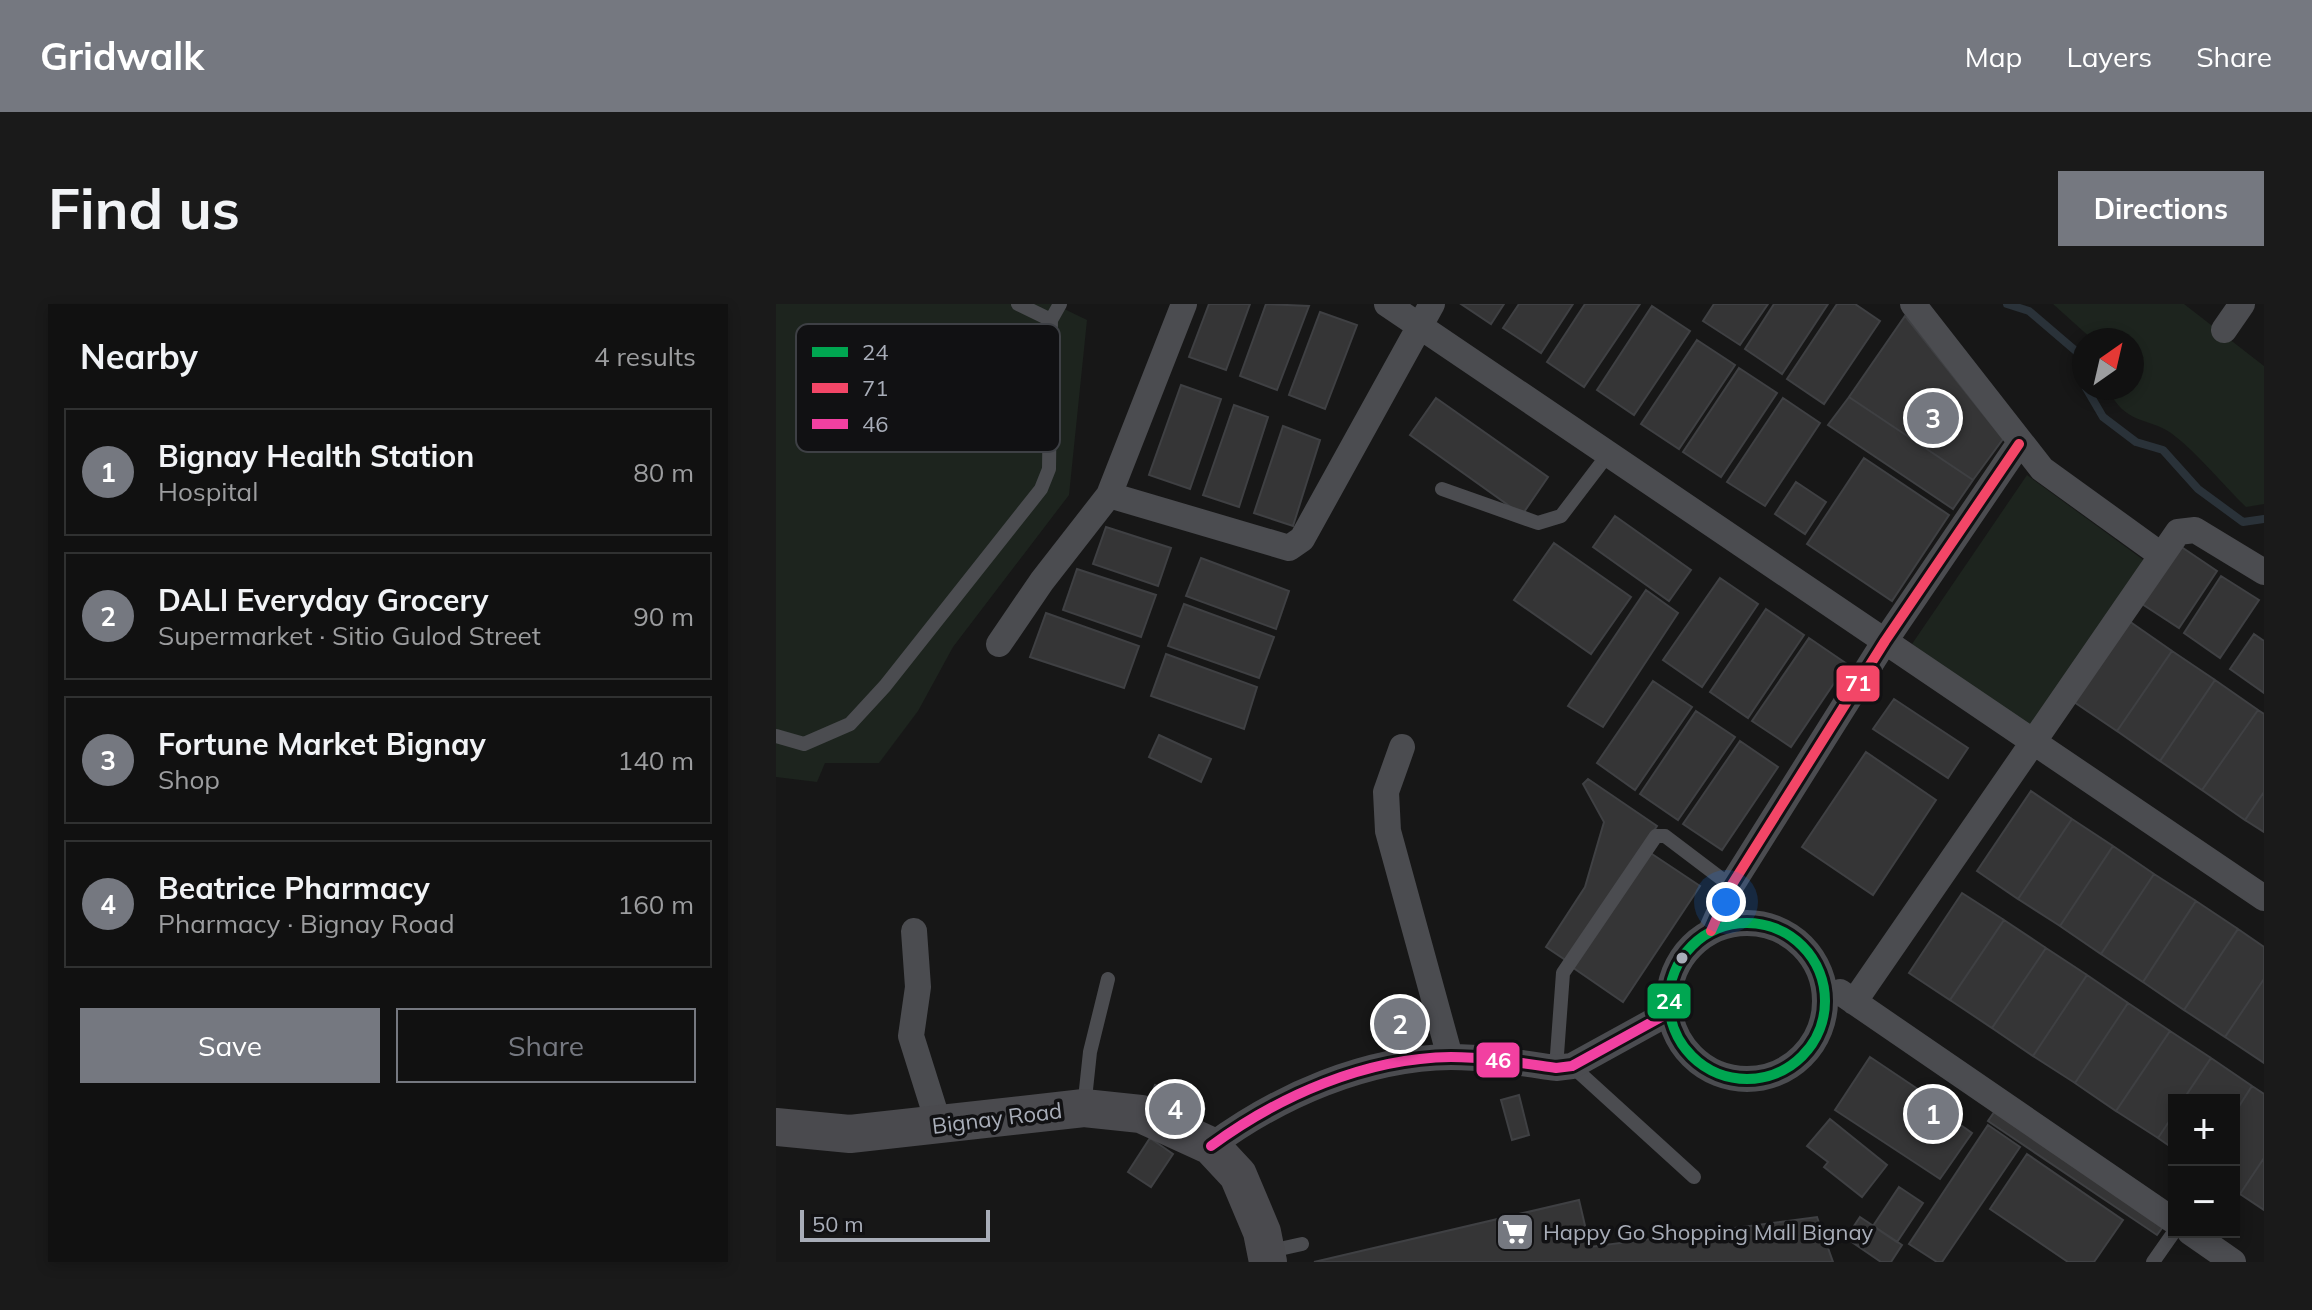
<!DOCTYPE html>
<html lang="en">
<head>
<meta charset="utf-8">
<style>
	:root { --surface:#111; --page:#1a1a1a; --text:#f1f3f6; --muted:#9c9d9f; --line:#303131; --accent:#757880 }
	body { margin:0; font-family:Mulish,sans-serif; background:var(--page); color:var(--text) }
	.controls { position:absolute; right:24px; bottom:24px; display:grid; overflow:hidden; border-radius:0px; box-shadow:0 4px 12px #0003 }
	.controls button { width:72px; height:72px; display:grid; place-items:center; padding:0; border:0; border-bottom:2px solid var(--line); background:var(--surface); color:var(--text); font:40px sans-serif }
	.compass { position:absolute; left:1296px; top:24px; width:72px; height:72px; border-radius:50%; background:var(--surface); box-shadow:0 4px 12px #0003; rotate:34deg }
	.scale { position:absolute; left:24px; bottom:20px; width:190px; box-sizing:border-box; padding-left:8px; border:4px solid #a8adb8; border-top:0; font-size:22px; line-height:28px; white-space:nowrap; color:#a8adb8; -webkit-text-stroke:6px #111113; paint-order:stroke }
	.you { position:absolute; left:950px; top:598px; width:28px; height:28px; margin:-20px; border:6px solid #fff; border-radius:50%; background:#1a73e8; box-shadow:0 0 0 12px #1a73e833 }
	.badge { display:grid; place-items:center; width:52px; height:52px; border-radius:50%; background:var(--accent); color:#fff; font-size:26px; font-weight:700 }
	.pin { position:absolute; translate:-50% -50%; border:4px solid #fff; box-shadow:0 2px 8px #0006 }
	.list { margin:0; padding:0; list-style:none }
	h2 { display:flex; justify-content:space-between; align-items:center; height:104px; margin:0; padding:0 32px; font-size:34px }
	h2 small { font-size:26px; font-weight:400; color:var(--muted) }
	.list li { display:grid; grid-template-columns:52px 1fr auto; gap:24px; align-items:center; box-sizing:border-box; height:128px; margin:0 16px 16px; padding:0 16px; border:2px solid var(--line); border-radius:0px }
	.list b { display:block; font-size:30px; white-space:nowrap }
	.list p { margin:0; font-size:26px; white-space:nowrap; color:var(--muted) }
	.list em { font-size:26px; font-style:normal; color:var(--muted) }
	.actions { display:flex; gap:16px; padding:24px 32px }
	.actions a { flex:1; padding:18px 0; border:2px solid var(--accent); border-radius:0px; text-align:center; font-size:28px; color:var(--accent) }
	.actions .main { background:var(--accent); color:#fff }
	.map { position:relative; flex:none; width:1488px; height:958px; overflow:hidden; border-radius:0px }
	header { display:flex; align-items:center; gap:48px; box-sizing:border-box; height:112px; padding:0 40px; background:var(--accent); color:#fff }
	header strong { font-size:38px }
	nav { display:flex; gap:44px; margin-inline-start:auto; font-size:28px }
	.intro { display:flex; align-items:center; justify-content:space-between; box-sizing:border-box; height:192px; padding:0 48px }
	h1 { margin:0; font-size:56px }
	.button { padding:20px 36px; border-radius:0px; background:var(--accent); color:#fff; font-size:28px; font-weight:700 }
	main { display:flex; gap:48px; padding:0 48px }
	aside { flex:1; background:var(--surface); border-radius:0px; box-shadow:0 4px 12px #0003 }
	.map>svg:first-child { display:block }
	.green { fill:#1d241e }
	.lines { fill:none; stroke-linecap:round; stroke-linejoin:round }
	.stream { stroke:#2a3239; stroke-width:8 }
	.building { fill:#353536; stroke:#3f4043; stroke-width:2 }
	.lane { stroke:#4b4c50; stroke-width:14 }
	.street { stroke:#4b4c50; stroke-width:26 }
	.secondary { stroke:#4a4a4e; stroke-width:38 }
	.bus-1-casing { stroke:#111113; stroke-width:16 }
	.bus-2-casing { stroke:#111113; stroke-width:16 }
	.bus-3-casing { stroke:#111113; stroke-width:16 }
	.bus-1 { stroke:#00a651; stroke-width:10 }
	.bus-2 { stroke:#f34667; stroke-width:10 }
	.bus-3 { stroke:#f240a1; stroke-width:10 }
	.bus-dot { fill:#a8adb8; stroke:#111113; stroke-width:3 }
	.labels { text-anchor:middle; stroke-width:7; stroke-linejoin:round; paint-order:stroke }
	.street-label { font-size:22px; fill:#a8adb8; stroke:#111113 }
	.poi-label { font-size:22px; fill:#a8adb8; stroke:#111113; text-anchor:start }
	.key { fill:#111113; stroke:#3e4045; stroke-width:2 }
	.key-label { font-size:22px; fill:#a8adb8 }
	.line-badge { stroke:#111113; stroke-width:3 }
	.badge-label { font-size:22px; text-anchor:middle; font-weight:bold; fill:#fff }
</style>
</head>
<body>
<header>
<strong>Gridwalk</strong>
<nav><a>Map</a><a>Layers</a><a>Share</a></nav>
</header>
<div class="intro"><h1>Find us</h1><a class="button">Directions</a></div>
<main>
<aside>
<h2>Nearby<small>4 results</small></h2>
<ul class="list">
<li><span class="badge">1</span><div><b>Bignay Health Station</b><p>Hospital</p></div><em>80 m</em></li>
<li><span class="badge">2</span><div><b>DALI Everyday Grocery</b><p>Supermarket · Sitio Gulod Street</p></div><em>90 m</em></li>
<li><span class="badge">3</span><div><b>Fortune Market Bignay</b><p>Shop</p></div><em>140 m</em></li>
<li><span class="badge">4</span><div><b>Beatrice Pharmacy</b><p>Pharmacy · Bignay Road</p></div><em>160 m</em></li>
</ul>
<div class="actions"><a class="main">Save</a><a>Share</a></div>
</aside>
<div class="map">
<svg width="1488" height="958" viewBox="0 0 1488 958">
	<rect width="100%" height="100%" fill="#171717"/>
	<path class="green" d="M0,0H278L311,16L293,191L177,343L142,407L103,459H49L41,478L0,473Z
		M1277,0H1408L1488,62V200L1470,203C1446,180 1422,149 1395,129C1372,113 1348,121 1332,84H1356V36H1317Z
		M1251,171L1369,257L1256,425L1136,340Z"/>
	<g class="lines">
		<path class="stream" d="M1231,0L1253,7L1308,54
			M1310,84L1327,113L1360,138L1387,146L1422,185L1467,218L1488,215"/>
	</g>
	<path class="building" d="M433,0H474L450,66L413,53Z
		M490,0L533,2L501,86L464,72Z
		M685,0H728L715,20Z
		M743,0H797L765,49L727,24Z
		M809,0H864L808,83L771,58Z
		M938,0H992L964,41L927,17Z
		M998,0H1052L1006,70L969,45Z
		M1061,0H1079L1104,17L1048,100L1011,75Z
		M876,2L914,27L858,111L821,86Z
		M544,8L581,21L549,105L513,91Z
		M1129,12L1227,135L1197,176L1073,93Z
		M921,36L959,61L903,145L865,120Z
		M963,64L1001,89L945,173L907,148Z
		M405,81L445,95L414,185L373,171Z
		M1073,93L1197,176L1177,205L1052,121Z
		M660,94L772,173L746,211L634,131Z
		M1007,94L1044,119L989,202L951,178Z
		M458,101L492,113L463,203L427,191Z
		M507,122L544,136L517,222L478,209Z
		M1088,154L1173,211L1116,297L1031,240Z
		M1020,178L1050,198L1029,230L999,210Z
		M839,212L915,266L893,297L817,243Z
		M330,223L395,244L382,282L317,260Z
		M778,239L855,293L815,350L738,296Z
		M1404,242L1441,267L1403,324L1366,300Z
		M425,254L513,287L500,325L410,292Z
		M301,265L380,291L365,333L287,306Z
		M1445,272L1483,296L1444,354L1408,329Z
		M944,274L982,300L926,383L887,356Z
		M870,286L902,309L827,423L792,402Z
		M408,300L498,333L483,374L392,342Z
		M990,305L1028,331L972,414L934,388Z
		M270,309L363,342L348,384L254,353Z
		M1353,317L1396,347L1341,427L1298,398Z
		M1478,330L1488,337V389L1454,365Z
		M1033,334L1071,360L1015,443L976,417Z
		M1396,347L1439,376L1384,457L1341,427Z
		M390,350L481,383L468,425L375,392Z
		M1439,376L1482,406L1426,486L1384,457Z
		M877,377L916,403L859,486L821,459Z
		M1118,395L1192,444L1172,474L1097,425Z
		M1482,406L1488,410V488L1469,516L1426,486Z
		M920,407L959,433L902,516L864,490Z
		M383,431L435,455L425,478L373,453Z
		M964,437L1002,463L946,546L907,520Z
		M1090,448L1160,496L1097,591L1026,543Z
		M812,475L881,522L791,657L770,643L809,583L828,518L807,480Z
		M1255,487L1296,515L1242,595L1201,567Z
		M1488,488V528L1469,516Z
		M1296,515L1337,542L1284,622L1242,595Z
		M1337,542L1378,570L1325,650L1284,622Z
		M873,548L924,582L847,698L796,663Z
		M1378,570L1420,597L1367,678L1325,650Z
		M1186,589L1228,616L1174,696L1133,669Z
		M1420,597L1462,625L1408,706L1367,678Z
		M1228,616L1270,644L1216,724L1174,696Z
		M1462,625L1488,643V675L1449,733L1408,706Z
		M1270,644L1311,671L1257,752L1216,724Z
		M1311,671L1352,699L1299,779L1257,752Z
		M1488,675V759L1449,733Z
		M1352,699L1394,727L1340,807L1299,779Z
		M1394,727L1435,754L1407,796H1398V810L1382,834L1340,807Z
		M1094,753L1182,812L1179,817L1196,829L1164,875L1059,806Z
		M1435,754L1476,782L1458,810V796H1407Z
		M379,781L414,794L422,787L429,805L409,820L370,805Z
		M1476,782L1488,790V854L1464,890L1458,886V810Z
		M743,791L753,831L736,836L725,796Z
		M1221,804L1389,920L1381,931L1212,817Z
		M1398,810V845L1382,834Z
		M1054,815L1111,861L1086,893L1048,863L1052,858L1031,842Z
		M1212,821L1244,843L1166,958H1161L1133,940Z
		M374,834L397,850L375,883L352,868Z
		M1251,850L1347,916L1318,958H1292L1214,905Z
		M1488,854V906L1464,890Z
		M1123,883L1147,899L1121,938L1097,922Z
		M803,896L814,943L1041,913L1057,958H538Z
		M1084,913L1126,941L1115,958H1105L1070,934Z"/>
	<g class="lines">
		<path class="lane" d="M242,0L275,16
			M666,185L762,219L785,212L833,149
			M0,432L28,440L74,420L109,382L265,185L273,165L275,16L284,0
			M796,762L918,873
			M780,764L787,669L880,532H889L955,582
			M308,804L314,748L332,675
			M490,948L526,940
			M1377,958L1398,928"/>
		<path class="street" d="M408,0L333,191L513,244L526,235L656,0
			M611,0L1488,594
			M1137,0L1266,165L1385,251
			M1448,26L1466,0
			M223,340L266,277L333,191
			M626,443L610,488L612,527L674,753
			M893 697a78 78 0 1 1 156 0a78 78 0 1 1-156 0Z
			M138,627L142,683L135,732L163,821
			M935,627L955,582L1109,337L1243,140
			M1064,688L1398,917
			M1078,698L1402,228L1419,226L1488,268
			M435,842C503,792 589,754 675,753C710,753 745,759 780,764L796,762L894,708
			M1414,928L1457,958"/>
		<path class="secondary" d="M0,823L74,830L308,804L365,810L435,842L462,871L486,928L492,958"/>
		<defs>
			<path id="bus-1" d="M893 697a78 78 0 1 1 156 0a78 78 0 1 1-156 0Z"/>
			<path id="bus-2" d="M935,627L955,582L1109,337L1243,140"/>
			<path id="bus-3" d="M435,842C503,792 589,754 675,753C710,753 745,759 780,764L796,762L894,708"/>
		</defs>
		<use href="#bus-1" class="bus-1-casing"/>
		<use href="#bus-2" class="bus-2-casing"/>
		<use href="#bus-3" class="bus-3-casing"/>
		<use href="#bus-1" class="bus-1"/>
		<use href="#bus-2" class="bus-2"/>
		<use href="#bus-3" class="bus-3"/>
	</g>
	<defs>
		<symbol id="supermarket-square" viewBox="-11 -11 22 22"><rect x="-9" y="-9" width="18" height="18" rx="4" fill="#757880" stroke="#111113"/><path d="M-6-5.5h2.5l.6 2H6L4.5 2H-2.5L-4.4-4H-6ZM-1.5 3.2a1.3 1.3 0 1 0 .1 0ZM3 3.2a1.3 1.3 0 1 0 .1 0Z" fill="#fff"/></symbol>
	</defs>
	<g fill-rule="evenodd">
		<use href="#supermarket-square" x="717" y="906" width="44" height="44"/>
	</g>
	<circle class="bus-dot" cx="906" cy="654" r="7"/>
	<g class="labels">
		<g class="street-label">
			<text transform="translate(221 814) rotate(-7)" y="8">Bignay Road</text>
		</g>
		<g class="poi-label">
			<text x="767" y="936">Happy Go Shopping Mall Bignay</text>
		</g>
	</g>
	<rect x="20" y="20" width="264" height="128" rx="12" class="key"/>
	<rect x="36" y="43" width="36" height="10" fill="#00a651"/>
	<rect x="36" y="79" width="36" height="10" fill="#f34667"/>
	<rect x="36" y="115" width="36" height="10" fill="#f240a1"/>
	<g class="key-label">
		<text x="86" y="56">24</text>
		<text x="86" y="92">71</text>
		<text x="86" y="128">46</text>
	</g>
	<g class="line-badge">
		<rect x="1059" y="360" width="46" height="39" rx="8" fill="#f34667"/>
		<rect x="870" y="678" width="46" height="38" rx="8" fill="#00a651"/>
		<rect x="699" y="737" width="46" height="38" rx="8" fill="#f240a1"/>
	</g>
	<g class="badge-label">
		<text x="1082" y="387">71</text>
		<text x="893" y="705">24</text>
		<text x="722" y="764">46</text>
	</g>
</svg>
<div class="controls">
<button>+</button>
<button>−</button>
</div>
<svg class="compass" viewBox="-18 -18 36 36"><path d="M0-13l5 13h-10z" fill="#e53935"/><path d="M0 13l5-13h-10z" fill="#9c9d9f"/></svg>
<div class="scale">50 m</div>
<div class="you"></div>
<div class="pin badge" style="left:1157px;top:810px">1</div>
<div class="pin badge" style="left:624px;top:720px">2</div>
<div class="pin badge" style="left:1157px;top:114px">3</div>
<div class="pin badge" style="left:399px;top:805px">4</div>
</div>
</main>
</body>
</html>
